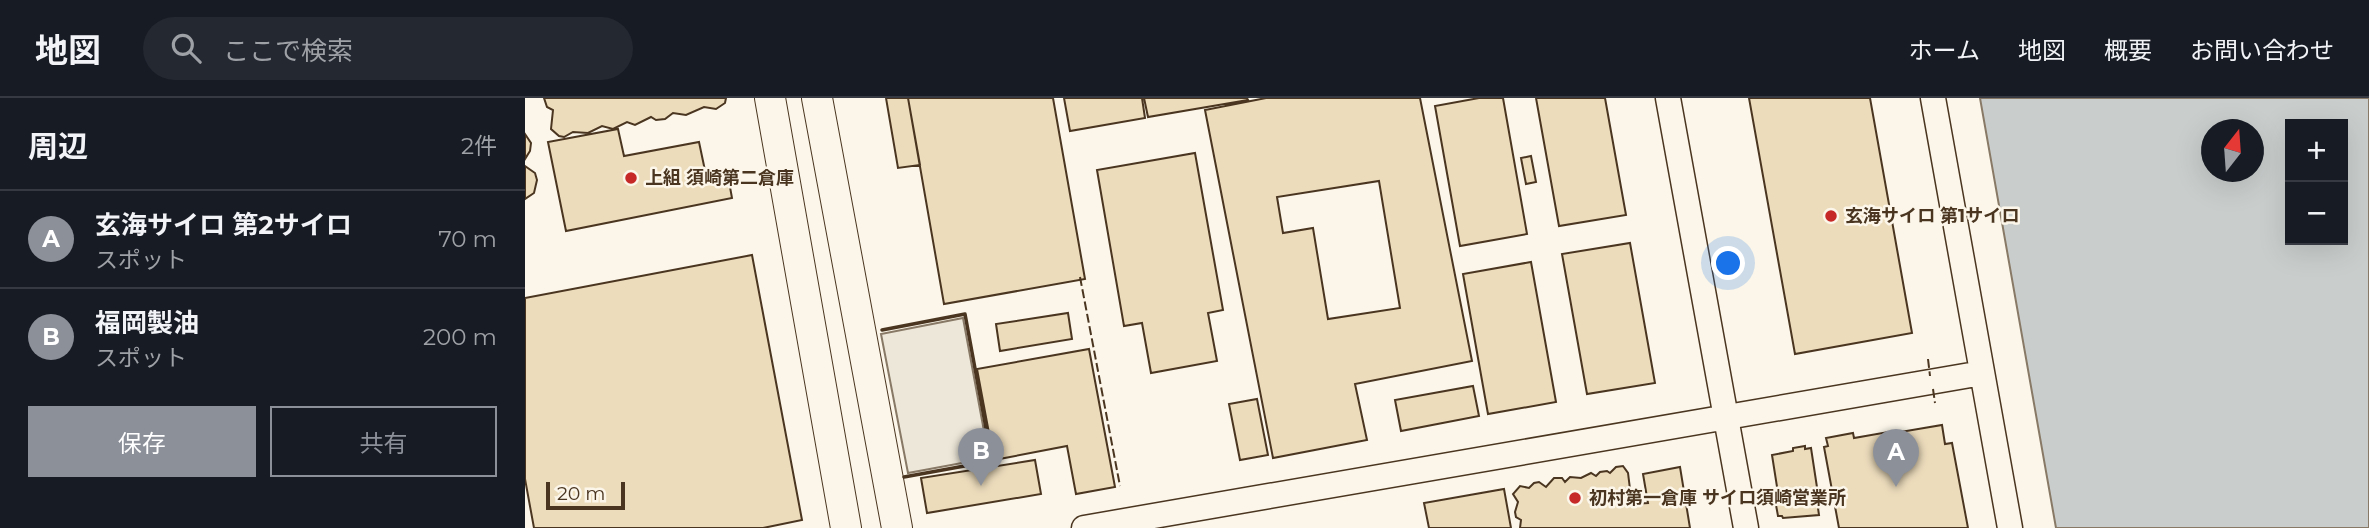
<!DOCTYPE html>
<html lang="ja">
<head>
<meta charset="utf-8">
<style>
	:root { --surface:#171b24; --page:#242831; --text:#f1f3f6; --muted:#9ea1a6; --line:#363941; --accent:#8c9099 }
	body { margin:0; font-family:Montserrat,"Noto Sans JP",sans-serif; background:var(--page); color:var(--text) }
	.controls { position:absolute; right:21px; top:21px; display:grid; overflow:hidden; border-radius:0px; box-shadow:0 7px 28px #0002 }
	.controls button { width:63px; height:63px; display:grid; place-items:center; padding:0; border:0; border-bottom:2px solid var(--line); background:var(--surface); color:var(--text); font:35px sans-serif }
	.compass { position:absolute; left:1676px; top:21px; width:63px; height:63px; border-radius:50%; background:var(--surface); box-shadow:0 7px 28px #0002; rotate:17deg }
	.scale { position:absolute; left:21px; bottom:18px; width:79px; box-sizing:border-box; padding-left:7px; border:4px solid #4a3520; border-top:0; font-size:19px; line-height:24px; white-space:nowrap; color:#4a3520; -webkit-text-stroke:5px #fbf6e9; paint-order:stroke }
	.you { position:absolute; left:1204px; top:166px; width:24px; height:24px; margin:-18px; border:5px solid #fff; border-radius:50%; background:#1a73e8; box-shadow:0 0 0 10px #1a73e833 }
	.badge { display:grid; place-items:center; width:46px; height:46px; border-radius:50%; background:var(--accent); color:#fff; font-size:23px; font-weight:700 }
	.pin { position:absolute; translate:-50% -58px; filter:drop-shadow(0 2px 4px #0008) }
	.pin::after { content:''; position:absolute; top:37px; width:24px; height:21px; background:inherit; clip-path:polygon(0 0,100% 0,50% 100%) }
	.list { margin:0; padding:0; list-style:none }
	h2 { display:flex; justify-content:space-between; align-items:center; height:91px; margin:0; padding:0 28px; font-size:30px }
	h2 small { font-size:23px; font-weight:400; color:var(--muted) }
	.list li { display:grid; grid-template-columns:46px 1fr auto; gap:21px; align-items:center; box-sizing:border-box; height:98px; padding:0 28px; border-top:2px solid var(--line) }
	.list b { display:block; font-size:26px; white-space:nowrap }
	.list p { margin:0; font-size:23px; white-space:nowrap; color:var(--muted) }
	.list em { font-size:23px; font-style:normal; color:var(--muted) }
	.actions { display:flex; gap:14px; padding:21px 28px }
	.actions a { flex:1; padding:16px 0; border:2px solid var(--accent); border-radius:0px; text-align:center; font-size:24px; color:var(--accent) }
	.actions .main { background:var(--accent); color:#fff }
	.icon { flex:none; width:38px; height:38px; fill:none; stroke:currentColor; stroke-width:2; stroke-linecap:round; stroke-linejoin:round }
	.map { position:relative; flex:none; width:1844px; height:430px; overflow:hidden }
	header { display:flex; align-items:center; gap:42px; box-sizing:border-box; height:98px; padding:0 35px; background:var(--surface); border-bottom:2px solid var(--line) }
	header strong { font-size:33px }
	nav { display:flex; gap:38px; margin-inline-start:auto; font-size:24px }
	.search { width:490px; height:63px; background:var(--page); display:flex; align-items:center; gap:18px; box-sizing:border-box; padding:0 24px; border-radius:38px; color:var(--muted); font-size:26px }
	main { display:flex }
	aside { flex:1; background:var(--surface) }
	.map>svg:first-child { display:block }
	.parking { fill:#ede7d9; stroke:#887966; stroke-width:2 }
	.water { fill:#c9cecd; stroke:#887966; stroke-width:2; fill-rule:evenodd }
	.building { fill:#ecdcbc; stroke:#4a3520; stroke-width:2; fill-rule:evenodd }
	.lines { fill:none; stroke-linecap:round; stroke-linejoin:round }
	.minor-casing { stroke:#4a3520; stroke-width:27 }
	.tertiary-casing { stroke:#4a3520; stroke-width:32 }
	.minor { stroke:#fbf6e9; stroke-width:24 }
	.tertiary { stroke:#fbf6e9; stroke-width:30 }
	.fence { stroke:#4a3520; stroke-width:2; stroke-dasharray:9 3.5; stroke-linecap:butt }
	.wall { stroke:#4a3520; stroke-width:3.5 }
	.poi-dot { fill:#c62828; stroke:#fbf6e9; stroke-width:2.5 }
	.labels { text-anchor:middle; stroke-width:5; stroke-linejoin:round; paint-order:stroke }
	.poi-label { font-size:18px; font-weight:bold; fill:#4a3520; stroke:#fbf6e9; text-anchor:start }
</style>
</head>
<body>
<header>
<strong>地図</strong>
<div class="search"><svg class="icon" aria-label="search" viewBox="0 0 24 24"><circle cx="10" cy="10" r="6"/><path d="M15 15l6 6"/></svg>ここで検索</div>
<nav><a>ホーム</a><a>地図</a><a>概要</a><a>お問い合わせ</a></nav>
</header>
<main>
<aside>
<h2>周辺<small>2件</small></h2>
<ul class="list">
<li><span class="badge">A</span><div><b>玄海サイロ 第2サイロ</b><p>スポット</p></div><em>70 m</em></li>
<li><span class="badge">B</span><div><b>福岡製油</b><p>スポット</p></div><em>200 m</em></li>
</ul>
<div class="actions"><a class="main">保存</a><a>共有</a></div>
</aside>
<div class="map">
<svg width="1844" height="430" viewBox="0 0 1844 430">
	<rect width="100%" height="100%" fill="#fbf6e9"/>
	<path class="parking" d="M438,220L464,360L383,375L356,236Z"/>
	<path class="water" d="M1455,0H1844V430H1531ZM1765,26H1818V142H1765ZM1686,32H1728V74H1686Z"/>
	<path class="building" d="M19,0H201L200,5L191,11L179,9L161,17L148,15L140,21L131,22L126,19L110,27L102,24L88,31L77,28L63,35L48,34L39,39L34,38L26,31L28,12L22,9Z
		M361,0H383L395,67L373,70Z
		M383,0H528L560,181L419,206Z
		M539,0H617L620,20L545,33Z
		M619,0H722L723,2L623,19Z
		M741,0H895L947,263L830,286L842,342L748,360L680,12ZM854,83L875,210L803,221L788,130L758,135L752,99Z
		M954,0H978L1002,136L935,148L910,8Z
		M1011,0H1080L1101,117L1034,128Z
		M1224,0H1345L1387,235L1270,256Z
		M93,31L99,58L174,44L182,82L203,78L207,100L41,133L23,44Z
		M0,36L6,45L5,53L0,61Z
		M670,55L698,212L683,215L692,263L626,275L617,225L599,228L572,72Z
		M1006,58L1011,84L1001,86L996,60Z
		M0,68L10,75L12,82L9,95L0,101Z
		M1105,145L1130,285L1062,296L1037,156Z
		M227,157L277,422L238,430H9L0,381V200Z
		M1006,164L1031,304L963,316L938,176Z
		M543,215L547,241L475,253L471,226Z
		M564,251L590,389L551,396L542,348L469,362L452,271Z
		M948,288L954,318L876,333L870,302Z
		M732,301L743,357L715,362L704,306Z
		M1417,327L1420,346L1427,345L1443,430H1314L1299,349L1303,348L1301,340L1328,335L1329,340L1363,334L1364,336Z
		M1280,348V351L1286,350L1295,409L1293,410L1294,417L1258,420L1257,418H1253L1249,396L1253,395L1247,357L1268,353V350Z
		M510,362L516,396L402,415L396,380Z
		M1098,368L1103,375L1105,391H1109L1111,395V402L1105,406L1123,405L1118,376L1155,369L1165,430H995L996,422L991,419L990,414L993,404L988,396L995,388L1004,390L1009,385L1014,384L1021,389L1029,380H1037L1040,384L1045,379L1056,380L1066,375L1071,378L1075,374L1082,373L1085,375L1091,369Z
		M979,391L986,430H904L899,405Z"/>
	<g class="lines">
		<defs>
			<path id="minor" d="M1143,0L1221,430
				M1408,0L1485,430
				M559,430L1457,275"/>
			<path id="tertiary" d="M245,0L321,430
				M292,0L372,430"/>
		</defs>
		<use href="#minor" class="minor-casing"/>
		<use href="#tertiary" class="tertiary-casing"/>
		<use href="#minor" class="minor"/>
		<use href="#tertiary" class="tertiary"/>
		<path class="fence" d="M555,179L595,388
			M1403,261L1405,278
			M1408,291L1410,305"/>
		<path class="wall" d="M357,232L440,216L467,363L379,379"/>
	</g>
	<g class="poi-dot">
		<circle cx="106" cy="80" r="7"/>
		<circle cx="1306" cy="118" r="7"/>
		<circle cx="1050" cy="400" r="7"/>
	</g>
	<g class="labels">
		<g class="poi-label">
			<text x="120" y="86">上組 須崎第二倉庫</text>
			<text x="1320" y="124">玄海サイロ 第1サイロ</text>
			<text x="1064" y="406">初村第一倉庫 サイロ須崎営業所</text>
		</g>
	</g>
</svg>
<div class="controls">
<button>+</button>
<button>−</button>
</div>
<svg class="compass" viewBox="-18 -18 36 36"><path d="M0-13l5 13h-10z" fill="#e53935"/><path d="M0 13l5-13h-10z" fill="#9ea1a6"/></svg>
<div class="scale">20 m</div>
<div class="you"></div>
<div class="pin badge" style="left:1371px;top:389px">A</div>
<div class="pin badge" style="left:456px;top:388px">B</div>
</div>
</main>
</body>
</html>
